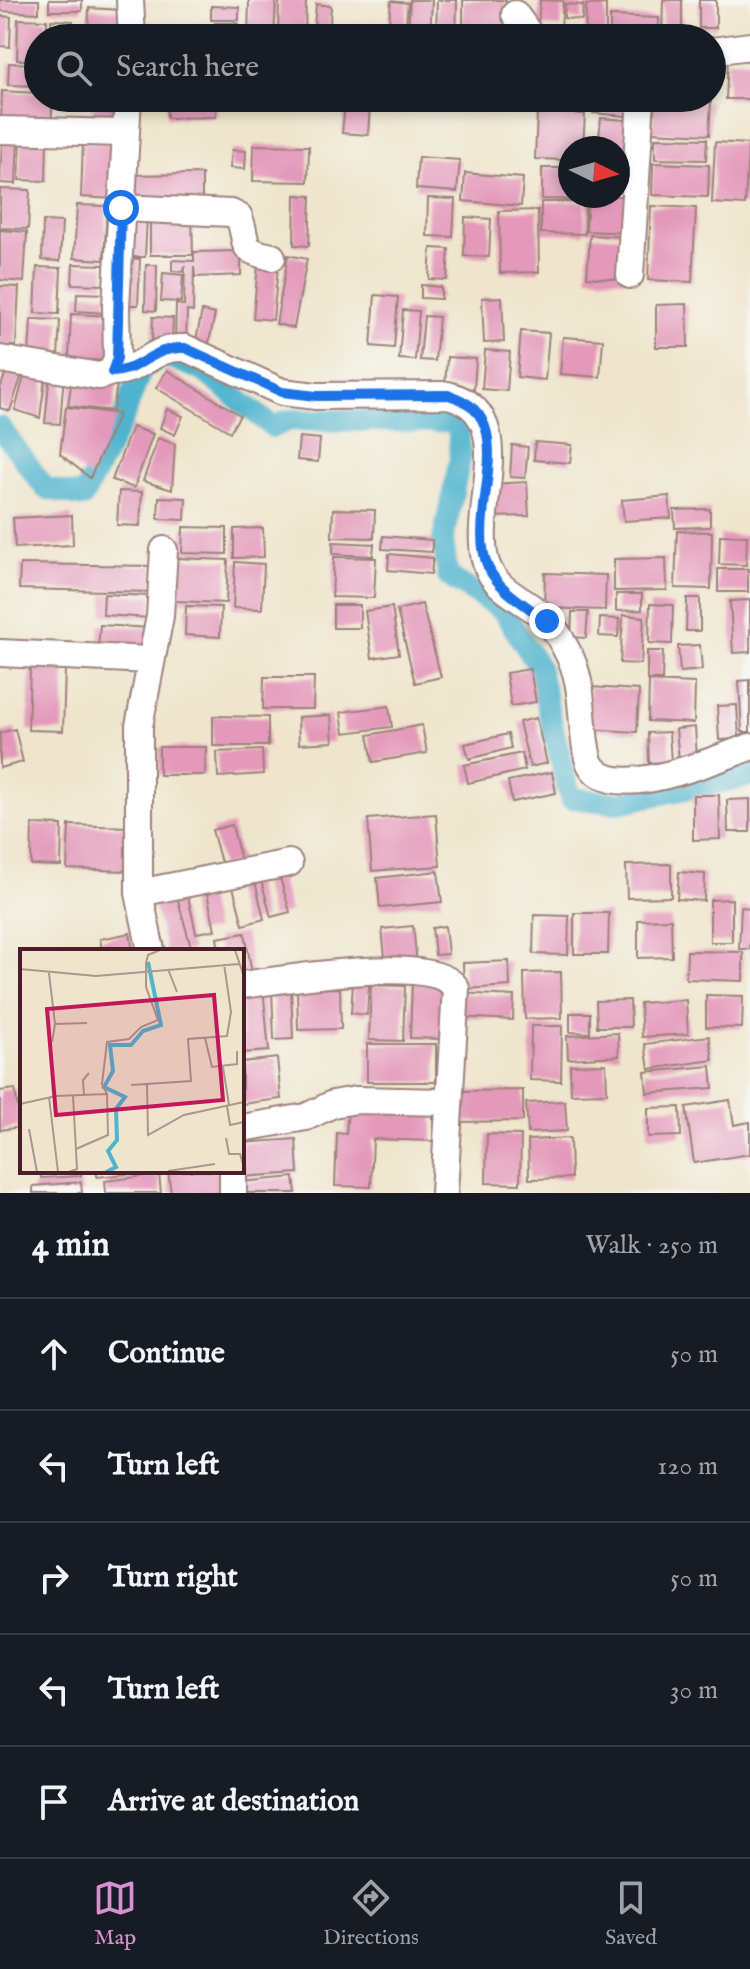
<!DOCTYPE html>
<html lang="en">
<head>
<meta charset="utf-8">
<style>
	:root { --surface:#171b24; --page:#242831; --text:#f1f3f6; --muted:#9ea1a6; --line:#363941; --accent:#d690ce }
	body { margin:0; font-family:"IM FELL English",serif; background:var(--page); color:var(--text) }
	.compass { position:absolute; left:558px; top:136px; width:72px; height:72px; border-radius:50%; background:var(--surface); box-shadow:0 4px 12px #0003; rotate:95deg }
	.stop { position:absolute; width:24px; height:24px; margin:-18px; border:6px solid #1a73e8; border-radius:50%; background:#fff }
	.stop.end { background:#1a73e8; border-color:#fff; box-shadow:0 2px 8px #0008 }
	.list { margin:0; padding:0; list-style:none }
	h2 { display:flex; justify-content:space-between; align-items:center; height:104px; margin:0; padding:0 32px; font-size:34px }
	h2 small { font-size:26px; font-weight:400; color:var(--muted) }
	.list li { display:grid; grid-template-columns:52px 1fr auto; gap:24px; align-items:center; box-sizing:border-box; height:112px; padding:0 32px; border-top:2px solid var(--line) }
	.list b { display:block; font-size:30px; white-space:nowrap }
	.list em { font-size:26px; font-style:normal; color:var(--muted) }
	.icon { flex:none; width:44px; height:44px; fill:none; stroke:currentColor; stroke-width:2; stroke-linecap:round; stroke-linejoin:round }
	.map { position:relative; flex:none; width:750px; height:1193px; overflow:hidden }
	.search { position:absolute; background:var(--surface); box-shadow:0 4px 12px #0003; left:24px; right:24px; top:24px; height:88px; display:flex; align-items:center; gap:20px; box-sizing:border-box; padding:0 28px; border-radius:44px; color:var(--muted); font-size:30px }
	.sheet { height:664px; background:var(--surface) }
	nav { display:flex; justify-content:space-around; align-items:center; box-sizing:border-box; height:112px; border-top:2px solid var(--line); background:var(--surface); font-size:22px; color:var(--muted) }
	nav a { display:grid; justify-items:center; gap:4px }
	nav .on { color:var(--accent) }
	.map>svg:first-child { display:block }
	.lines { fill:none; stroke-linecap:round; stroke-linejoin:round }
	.canal { stroke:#4fb4ce; stroke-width:22 }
	.building { fill:#e498ba }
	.minor-casing { stroke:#9c827c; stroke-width:30 }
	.minor { stroke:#fff; stroke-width:26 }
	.route { stroke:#1a73e8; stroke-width:10 }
	.inset-river { fill:none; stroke:#4fb4ce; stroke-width:4 }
	.inset-road { fill:none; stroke:#ad968c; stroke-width:2 }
	.view { fill:#c2185b; fill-opacity:0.15; stroke:#c2185b; stroke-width:4 }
	.inset-edge { fill:none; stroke:#4a1f2b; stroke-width:4 }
</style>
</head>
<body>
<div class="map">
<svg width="750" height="1193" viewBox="0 0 750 1193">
	<rect width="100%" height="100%" fill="#f6f6f2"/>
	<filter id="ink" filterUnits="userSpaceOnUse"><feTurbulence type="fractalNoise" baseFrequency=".0125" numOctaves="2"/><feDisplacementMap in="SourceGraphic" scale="16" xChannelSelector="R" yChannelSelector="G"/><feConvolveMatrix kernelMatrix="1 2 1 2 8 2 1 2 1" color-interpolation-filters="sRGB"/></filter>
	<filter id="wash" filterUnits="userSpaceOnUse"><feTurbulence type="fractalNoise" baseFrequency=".006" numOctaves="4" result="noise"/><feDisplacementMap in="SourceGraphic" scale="32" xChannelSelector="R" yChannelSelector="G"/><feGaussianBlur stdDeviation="1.8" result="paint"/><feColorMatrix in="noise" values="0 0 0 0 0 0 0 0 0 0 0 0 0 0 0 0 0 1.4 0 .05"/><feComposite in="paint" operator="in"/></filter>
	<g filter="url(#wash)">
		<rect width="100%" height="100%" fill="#efe5cc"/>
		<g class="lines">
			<path class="canal" d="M0,427L45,488L83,497L123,419L142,368L165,356L202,370L273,427L290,420L458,422L460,459L443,540L448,576L503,611L538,666L570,798L618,803L750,776"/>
		</g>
		<g id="blocks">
			<path class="building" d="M0,0H39V13L0,11Z
				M49,0H82V11H49Z
				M249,0H276L274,38H248Z
				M279,0H306L305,38H278Z
				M410,0H432L430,36L408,35Z
				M437,0H457L456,38L436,37Z
				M463,0H506L505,38H463Z
				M540,0L563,1L561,27L538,26Z
				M663,0H682V37H662Z
				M699,0H716V28H699Z
				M391,1L408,3L405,34L388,32Z
				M316,4L331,6L329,38H313Z
				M565,4L583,5L582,20L564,18Z
				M606,4V38H585L586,5Z
				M211,6L239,7V20H211Z
				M89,8L122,10L121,37L88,36Z
				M0,16L11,17L10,47L0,46Z
				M610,16L659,18L658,38H610Z
				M18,19L47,20V38H38V60H17Z
				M51,20L73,21V38H51Z
				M215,23H238L237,38H214Z
				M728,60L750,61V99H726Z
				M9,63L38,64V86L8,85Z
				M2,91L38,93V98H53L51,126L1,124Z
				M92,98H118L117,114L92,112Z
				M166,98H216V117L167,118Z
				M546,98H589V110L545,107Z
				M594,98H638L636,117L593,113Z
				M654,98L711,102L709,135L652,132Z
				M345,103L370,105L368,135L342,133Z
				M537,112L585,114L583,148H570V160L535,159Z
				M601,118L637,121L633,167L618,165V148H598Z
				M21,138L47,139L46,181L19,180Z
				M655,138L707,139L706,160L655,159Z
				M2,139L18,140L16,184L0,183Z
				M83,142L118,143L115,199L81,197Z
				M715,142L748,144L745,205L712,203Z
				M254,145L309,146L308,182L253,181Z
				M232,150L246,151L245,169L230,168Z
				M418,157L460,160L457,192L416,189Z
				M653,163L709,165L708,197L652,195Z
				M542,168H570V196H586V200L542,199Z
				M465,173L523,178L521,206L463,201Z
				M202,174V204H131V175Z
				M0,189L30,190L28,229L0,228Z
				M295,195L311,196L309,246L294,245Z
				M588,196H634L632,233L586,231Z
				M428,198L455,199L453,237L427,236Z
				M541,202H585V234L541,233Z
				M77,205L107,206L104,260L74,258Z
				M651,206L696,208L692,282L648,280Z
				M538,210L539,272L500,273L499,211Z
				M129,215L147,216L145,257H127Z
				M150,216H192L193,255H150Z
				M465,217L491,219L489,257L464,256Z
				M43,221L62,222L60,261L42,260Z
				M0,230L27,232L24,282L0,280Z
				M590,235L629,237L626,280L587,277Z
				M431,248L449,249L447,280L429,279Z
				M241,251V275L195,277L194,267L193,312L187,311L186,344L175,343L176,304L184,305L185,266L184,272L172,271V260L194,261V252Z
				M288,255L307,259L294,328L276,324Z
				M121,258L140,259L138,305H119Z
				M73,264L105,265L104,285L72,284Z
				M146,265H157L156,311L145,310Z
				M258,265L278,267L273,320L253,318Z
				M37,267L61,268L59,314L35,313Z
				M163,273L183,275L181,302L161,301Z
				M421,285L441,287V299L421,298Z
				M0,286L19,287L16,346H0Z
				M77,293L107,294L106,313L76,311Z
				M375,295L398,297L394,348L371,346Z
				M502,297L504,342L484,343L482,298Z
				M687,304L688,347H656V305Z
				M403,310L419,311L415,360L399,359Z
				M202,311L215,314L208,347L195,345Z
				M71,314L114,316L112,361L69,359Z
				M424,316L439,317L435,361L420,360Z
				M153,317L173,318L172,342H152Z
				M31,319L60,320L58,357L29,356Z
				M521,331L549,333L545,380L517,377Z
				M563,337L603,340L600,377L560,374Z
				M485,350L510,352L507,391L482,389Z
				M447,357L476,359L474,389L445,387Z
				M9,363L24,368L10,411L0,408V389Z
				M26,368L46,371L40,418L15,410Z
				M167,370L240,415L230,432L156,388Z
				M50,373L64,374L60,424L45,423Z
				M72,378L117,384L113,411L68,406Z
				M66,407L119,414L90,478L60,454Z
				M167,409L183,416L175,435L160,428Z
				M132,427L153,434L134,488L112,480Z
				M299,437L320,439L318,462L297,460Z
				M158,438L175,444L172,490L143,481Z
				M535,442L572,445L570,463L534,460Z
				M512,445L528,447L525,478L510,477Z
				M527,482L529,516L489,517V484Z
				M119,491L142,492L140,526L117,525Z
				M669,496L671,518L624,521L622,500Z
				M159,497L186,498L185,520L158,519Z
				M333,509L375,510L374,538L332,537Z
				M710,509V527L675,528L674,510Z
				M72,515L73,545L15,548L13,518Z
				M183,527L227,528V554L182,553Z
				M263,528L264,557L234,558V529Z
				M677,531L712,532L711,589L675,588Z
				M720,535L747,536L746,565L719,564Z
				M383,536L432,540V552L382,549Z
				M333,542L374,544L373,556L333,554Z
				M389,554L433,558L431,574L388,570Z
				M334,557L376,558L374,598L332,597Z
				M176,558L228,560L226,603L175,601Z
				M666,558L667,590L614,591V559Z
				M235,562L264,564L262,609L233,608Z
				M20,564L154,566L153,592L19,589Z
				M718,569H748V592H718Z
				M545,573L606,575L605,610L544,608Z
				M104,594L152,596L151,618L103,615Z
				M616,594H642V610L616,611Z
				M687,598H700V631H686Z
				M750,600V652L733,653L730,601Z
				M422,604L441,677L415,683L397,610Z
				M650,604L673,605L672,644L649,643Z
				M333,605H360V628H333Z
				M186,606L221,607L220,637L185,635Z
				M392,607L399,654L372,658L365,611Z
				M572,612H588L586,638L571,637Z
				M623,615L644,617L641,664L620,663Z
				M600,618L619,619L618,637L599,636Z
				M100,625L151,628L150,654L98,650Z
				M700,645L702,670L680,672L678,646Z
				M647,651H663L662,680H647Z
				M30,668L65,669L63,731L28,730Z
				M530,669L536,702L511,706L506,673Z
				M264,677H314L313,709H263Z
				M750,680V732H742L739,681Z
				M649,681L695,683L694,723L648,721Z
				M590,687L639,690L637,732L587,729Z
				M737,705L739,739L719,740L717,706Z
				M389,706L392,727L344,733L341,712Z
				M331,715L333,742L299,744L298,717Z
				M213,716L268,717V746H213Z
				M536,718L547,763L530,767L519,722Z
				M422,725L427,753L373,762L368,735Z
				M695,727L697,759L679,760L676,729Z
				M15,729L23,762L0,768V733Z
				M669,732L671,762L649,763L648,733Z
				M508,734L511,748L469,759L465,744Z
				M159,747H206L205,775H159Z
				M262,750L263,774L218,777L217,752Z
				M522,753L525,770L468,783L464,765Z
				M552,772L556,793L512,802L508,781Z
				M693,795H719L720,839L693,840Z
				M750,799V832H728L727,800Z
				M436,814L440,866L372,871L368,819Z
				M32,824L62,825L61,866L31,865Z
				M69,825L129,827L128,871L67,869Z
				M232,825L241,861L222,866L212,830Z
				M671,864V897L627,898L626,865Z
				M278,871L290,912L271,917L260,876Z
				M438,871L442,902L380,908L377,878Z
				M679,872L705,874L704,901L677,899Z
				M254,877L264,919L243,925L232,883Z
				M206,888L215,930L196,933L187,892Z
				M176,893L192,951H166L152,899Z
				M732,899V942H710V900Z
				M741,907L750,908V949H739Z
				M574,913H609L608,954H574Z
				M534,915L569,916L568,955L533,954Z
				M671,919L672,957L638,958V920Z
				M413,926L417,964L386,967L382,929Z
				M445,926L448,954L435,955L432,928Z
				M130,933L133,951H102L100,939Z
				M245,933L252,974L242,976V951H219L217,938Z
				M687,951L743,952V981L686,979Z
				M509,961L510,986L464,989L463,963Z
				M561,972L562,1018L525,1019L524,973Z
				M412,982L444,983L442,1039L410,1038Z
				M353,983L369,984L367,1015L351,1013Z
				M371,985L405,986L403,1041L369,1040Z
				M263,987L269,1051L242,1053V988Z
				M340,988L341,1029L298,1030L297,989Z
				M291,989L293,1039L274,1040L272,990Z
				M459,993L514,996L513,1020L458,1017Z
				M706,995L743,996L742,1028L706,1027Z
				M630,1000L631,1027H597L596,1001Z
				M686,1000L688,1034L642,1037L640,1003Z
				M570,1013H590V1033L570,1032Z
				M531,1026H562L561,1081L530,1080Z
				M618,1033L619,1056L568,1059L567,1036Z
				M709,1036L713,1060L649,1069L645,1044Z
				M367,1044H436V1082H367Z
				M277,1058L281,1099L242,1104V1062Z
				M606,1064L607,1093L571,1094L570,1065Z
				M711,1066L713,1088L647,1093L645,1072Z
				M15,1089L21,1127L0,1130V1091Z
				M523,1090V1121L461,1122V1091Z
				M730,1100L734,1125L750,1122V1154L694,1163L686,1107Z
				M565,1101L567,1131L528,1133L526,1103Z
				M433,1104V1141L373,1139L371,1187L335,1186L337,1133L346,1134L348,1109Z
				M680,1107L681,1136L648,1137V1108Z
				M487,1134L521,1135L520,1184L486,1183Z
				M570,1138L571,1178L529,1179L528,1140Z
				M296,1139L298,1173L242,1177V1143Z
				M41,1171H81V1176L41,1178Z
				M97,1171H136V1173L97,1177Z
				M168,1171H220L223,1193H171Z
				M159,1174L161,1193H106L105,1181Z
				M294,1177L296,1193H241L240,1182Z
				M81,1182L82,1193H33V1186Z"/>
		</g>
	</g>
	<g filter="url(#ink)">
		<use href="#blocks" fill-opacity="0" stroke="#9c827c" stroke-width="2"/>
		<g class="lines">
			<defs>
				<path id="minor" d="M130,0L132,38
					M515,14L532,38
					M712,51L750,46
					M0,130L124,133
					M121,208L231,213L239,217C250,245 236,249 272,257
					M630,275L641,98
					M0,359L99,376L112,372L117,358L116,306L128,98
					M112,372C144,371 152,346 185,348L282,392L316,396L448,395C522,414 470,509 486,563C495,592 527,600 547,620C555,628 562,641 567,651C586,684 579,723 588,758C602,810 718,758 750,747
					M0,653L150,660
					M139,893L289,863
					M151,951L139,893V726L160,616L164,550
					M242,985C284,980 433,953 456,988L444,1193
					M242,1128L306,1117L333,1104L356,1100L446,1102
					M233,1171V1193"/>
			</defs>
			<use href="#minor" class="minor-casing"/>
			<use href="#minor" class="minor"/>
		</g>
	</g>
	<g class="lines" filter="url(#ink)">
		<path class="route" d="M121,208L117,358L112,372C144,370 152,346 185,348L282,392L316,396L448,395C526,416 464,514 488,567C499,591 526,605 547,621"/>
	</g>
	<g transform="translate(20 949)">
		<rect width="224" height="224" fill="#efe5cc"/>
		<path class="inset-river" d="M86,223L96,218L88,202L97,191L96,160L105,148L84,138L93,122L90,96H111L123,82L141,76L128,13"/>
		<path class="inset-road" d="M215,1L224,28M0,20L76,27L219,15M148,20L157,43M29,24L35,75L32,93M35,75L67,74M185,89L192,118L217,115V102M203,118L209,156M111,136L171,132L168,90L207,87L211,63L204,15M127,136L128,186L164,166L224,153M87,145L82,135L87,93L109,90L121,78L138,71L126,38V14L128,6L140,1M64,146L63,131L69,124M29,148L38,223M0,155L36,147L87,145L88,186L56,200M207,157L210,176L224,173M9,180L17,223M206,189L209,205H220L224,218M148,222L195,215M49,223L57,220L53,146"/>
		<path class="view" d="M194,46L203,151L36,166L27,60Z"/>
		<rect width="224" height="224" class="inset-edge"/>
	</g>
</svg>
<svg class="compass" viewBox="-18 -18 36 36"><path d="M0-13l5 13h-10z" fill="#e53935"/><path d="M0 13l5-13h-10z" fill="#9ea1a6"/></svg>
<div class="stop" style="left:121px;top:208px"></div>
<div class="stop end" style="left:547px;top:621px"></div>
<div class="search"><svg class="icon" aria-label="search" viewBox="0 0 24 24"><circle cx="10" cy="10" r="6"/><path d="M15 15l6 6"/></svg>Search here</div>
</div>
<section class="sheet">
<h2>4 min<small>Walk · 250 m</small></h2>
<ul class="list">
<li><svg class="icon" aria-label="ahead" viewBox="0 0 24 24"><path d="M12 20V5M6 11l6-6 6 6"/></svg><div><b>Continue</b></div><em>50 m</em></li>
<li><svg class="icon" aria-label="left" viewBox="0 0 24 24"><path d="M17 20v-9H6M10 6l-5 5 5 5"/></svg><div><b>Turn left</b></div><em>120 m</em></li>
<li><svg class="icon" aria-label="right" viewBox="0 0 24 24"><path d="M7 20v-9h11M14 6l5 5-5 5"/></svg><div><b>Turn right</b></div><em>50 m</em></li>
<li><svg class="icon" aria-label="left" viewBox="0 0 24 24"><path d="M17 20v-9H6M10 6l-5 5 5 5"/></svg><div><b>Turn left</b></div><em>30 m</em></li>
<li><svg class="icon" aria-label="arrive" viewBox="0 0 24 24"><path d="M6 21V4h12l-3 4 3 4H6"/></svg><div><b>Arrive at destination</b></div></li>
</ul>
</section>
<nav>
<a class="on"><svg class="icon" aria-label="map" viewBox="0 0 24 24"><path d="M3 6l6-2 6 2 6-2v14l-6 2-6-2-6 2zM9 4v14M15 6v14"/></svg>Map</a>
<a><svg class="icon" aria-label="directions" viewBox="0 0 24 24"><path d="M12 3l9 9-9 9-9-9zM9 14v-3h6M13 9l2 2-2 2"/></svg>Directions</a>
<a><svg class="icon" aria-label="saved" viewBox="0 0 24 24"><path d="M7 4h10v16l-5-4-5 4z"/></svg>Saved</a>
</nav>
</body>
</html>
